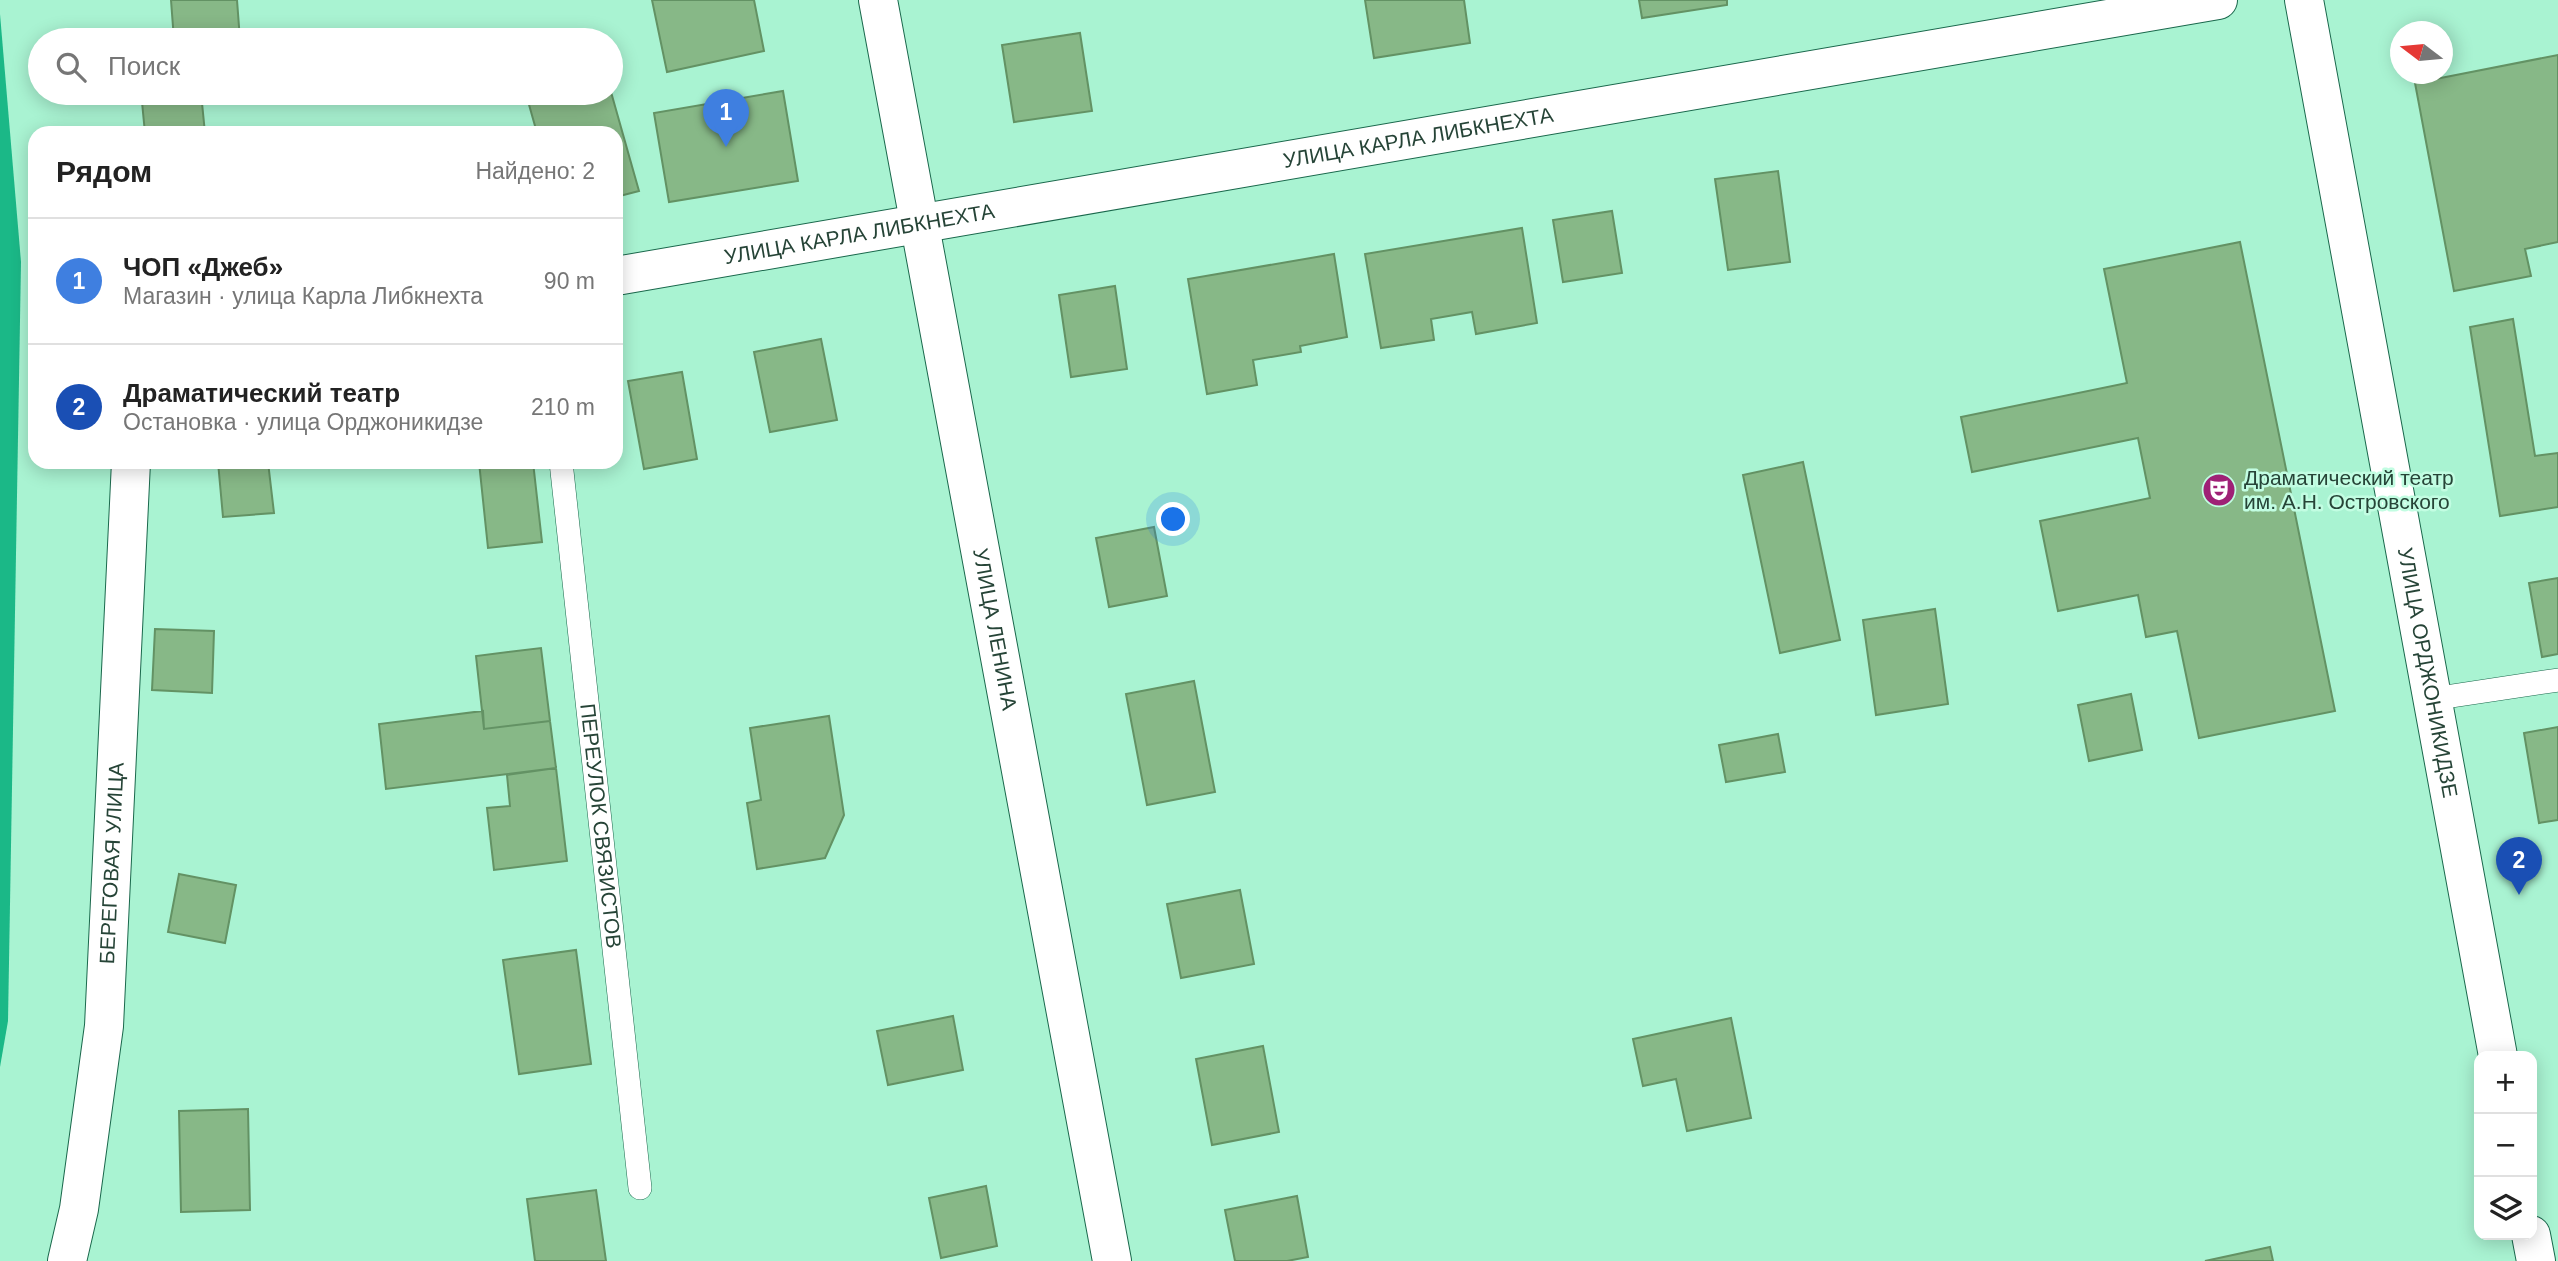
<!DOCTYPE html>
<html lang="ru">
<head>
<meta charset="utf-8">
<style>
	:root { --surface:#fff; --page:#f2f2f2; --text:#222; --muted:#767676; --line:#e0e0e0; --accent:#9f2176 }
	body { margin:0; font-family:Helvetica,sans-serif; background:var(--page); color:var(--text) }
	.controls { position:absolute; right:21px; bottom:21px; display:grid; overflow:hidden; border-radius:14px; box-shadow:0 4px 18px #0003 }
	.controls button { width:63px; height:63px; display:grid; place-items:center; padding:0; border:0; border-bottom:2px solid var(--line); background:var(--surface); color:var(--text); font:35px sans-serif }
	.compass { position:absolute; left:2390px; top:21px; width:63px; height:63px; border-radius:50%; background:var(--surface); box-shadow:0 4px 18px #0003; rotate:286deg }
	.you { position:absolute; left:1174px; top:520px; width:24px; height:24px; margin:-18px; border:5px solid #fff; border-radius:50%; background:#1a73e8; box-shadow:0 0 0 10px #1a73e833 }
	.badge { display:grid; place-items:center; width:46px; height:46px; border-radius:50%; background:var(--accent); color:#fff; font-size:23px; font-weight:700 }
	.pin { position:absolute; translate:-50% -58px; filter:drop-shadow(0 2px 4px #0008) }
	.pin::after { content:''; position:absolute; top:37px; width:24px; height:21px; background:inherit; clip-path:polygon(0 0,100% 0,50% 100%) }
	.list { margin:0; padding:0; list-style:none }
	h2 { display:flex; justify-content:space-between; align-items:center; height:91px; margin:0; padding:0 28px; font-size:30px }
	h2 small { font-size:23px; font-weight:400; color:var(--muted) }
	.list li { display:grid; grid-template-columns:46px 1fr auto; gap:21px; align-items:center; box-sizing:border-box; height:126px; padding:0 28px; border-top:2px solid var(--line) }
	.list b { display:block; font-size:26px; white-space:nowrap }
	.list p { margin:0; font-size:23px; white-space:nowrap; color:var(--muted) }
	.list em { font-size:23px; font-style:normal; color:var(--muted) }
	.icon { flex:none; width:38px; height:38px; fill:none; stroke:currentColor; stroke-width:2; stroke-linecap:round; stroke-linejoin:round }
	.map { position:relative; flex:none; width:2558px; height:1261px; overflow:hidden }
	.search { position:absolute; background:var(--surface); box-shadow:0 4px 18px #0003; left:28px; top:28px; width:595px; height:77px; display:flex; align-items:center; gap:18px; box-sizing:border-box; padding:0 24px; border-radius:38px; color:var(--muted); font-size:26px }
	.panel { position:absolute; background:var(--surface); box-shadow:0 4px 18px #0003; left:28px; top:126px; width:595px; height:343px; border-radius:21px }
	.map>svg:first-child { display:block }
	.water { fill:#1bb887 }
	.building { fill:#87b887; stroke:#639264; stroke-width:2 }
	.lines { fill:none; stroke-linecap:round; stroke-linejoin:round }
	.lane-casing { stroke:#1a684c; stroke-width:24 }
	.street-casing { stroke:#1a684c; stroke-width:40 }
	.secondary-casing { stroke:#1a684c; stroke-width:40 }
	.primary-casing { stroke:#1a684c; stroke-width:40 }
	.lane { stroke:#fff; stroke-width:23 }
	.street { stroke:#fff; stroke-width:38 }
	.secondary { stroke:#fff; stroke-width:38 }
	.primary { stroke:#fff; stroke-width:38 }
	.labels { text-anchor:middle; stroke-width:5; stroke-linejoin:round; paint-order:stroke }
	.street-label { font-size:21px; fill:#264437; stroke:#c2fde2 }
	.poi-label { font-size:21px; fill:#264437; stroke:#c2fde2; text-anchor:start }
</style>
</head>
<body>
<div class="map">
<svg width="2558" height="1261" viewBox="0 0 2558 1261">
	<rect width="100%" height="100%" fill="#a9f3d2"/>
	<path class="water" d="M0,14L21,262L8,1021L0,1067Z"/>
	<path class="building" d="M171,0H237L240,40H174Z
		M652,0H754L764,51L667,72Z
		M1365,0H1464L1470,43L1374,58Z
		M1639,0H1727V5L1642,18Z
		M1080,33L1092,111L1014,122L1002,45Z
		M2558,55V242L2525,249L2531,276L2454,291L2415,83Z
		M783,91L798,181L669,202L654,113Z
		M611,92L639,191L616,197V133H537L526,94Z
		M161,93H201L205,133H145L142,102L162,100Z
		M1778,171L1790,262L1728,270L1715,179Z
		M1612,211L1622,273L1563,282L1553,220Z
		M1522,228L1537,323L1476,334L1472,312L1431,319L1434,340L1381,348L1365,254Z
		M2240,242L2335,711L2199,738L2177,631L2146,637L2138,595L2058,611L2040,521L2150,498L2138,438L1972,472L1961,417L2127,383L2104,269Z
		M1334,254L1347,337L1300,346L1301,352L1253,360L1257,385L1207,394L1188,279Z
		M1115,286L1127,369L1071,377L1059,295Z
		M2513,319L2535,456L2558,453V507L2500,516L2470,327Z
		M821,339L837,420L770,432L754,352Z
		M682,372L697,459L644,469L628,381Z
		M218,462H268L274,513L223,517Z
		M479,462H533L542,542L488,548Z
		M1803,462L1840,640L1780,653L1743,475Z
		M1154,527L1167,596L1109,607L1096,538Z
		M2558,578V654L2542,657L2529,583Z
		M1935,609L1948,704L1876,715L1863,620Z
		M155,629L214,631L212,693L152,690Z
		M541,648L550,721L484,729L476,656Z
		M1194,681L1215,792L1147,805L1126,694Z
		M2131,694L2142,750L2089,761L2078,705Z
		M483,711L484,729L550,721L556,768L386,789L379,724Z
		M829,716L844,815L825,858L757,869L747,803L761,800L750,728Z
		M2558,727V820L2539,823L2524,733Z
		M1778,734L1785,772L1726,782L1719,745Z
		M556,768L567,861L494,870L487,808L510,806L507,775Z
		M179,874L236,885L225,943L168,932Z
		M1240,890L1254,964L1181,978L1167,904Z
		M576,950L591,1064L519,1074L503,960Z
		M953,1016L963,1070L888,1085L877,1031Z
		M1731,1018L1751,1118L1687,1131L1676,1079L1643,1086L1633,1039Z
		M1263,1046L1279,1132L1212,1145L1196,1059Z
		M248,1109L250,1210L181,1212L179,1111Z
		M986,1186L997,1246L941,1258L929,1198Z
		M596,1190L606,1261H535L527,1199Z
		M1297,1196L1308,1257L1287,1261H1235L1225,1210Z
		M2270,1247L2273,1261H2205Z"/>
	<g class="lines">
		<defs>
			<g id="lane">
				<path id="s1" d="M561,462L640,1188"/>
				<path d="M2432,699L2558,680"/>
			</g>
			<g id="street">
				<path id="s2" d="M616,276L2218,0"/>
				<path id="s3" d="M67,1261L79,1209L104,1026L131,462"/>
			</g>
			<g id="secondary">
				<path id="s4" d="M2304,0L2498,1056"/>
				<path d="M2531,1235L2536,1261"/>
			</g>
			<g id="primary">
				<path id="s5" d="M878,0L1112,1261"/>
			</g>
		</defs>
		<use href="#lane" class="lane-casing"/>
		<use href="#street" class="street-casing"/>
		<use href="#secondary" class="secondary-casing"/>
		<use href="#primary" class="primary-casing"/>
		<use href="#lane" class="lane"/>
		<use href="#street" class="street"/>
		<use href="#secondary" class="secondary"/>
		<use href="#primary" class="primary"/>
	</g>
	<defs>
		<symbol id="theatre-disc" viewBox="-11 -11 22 22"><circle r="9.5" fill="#9f2176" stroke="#c2fde2"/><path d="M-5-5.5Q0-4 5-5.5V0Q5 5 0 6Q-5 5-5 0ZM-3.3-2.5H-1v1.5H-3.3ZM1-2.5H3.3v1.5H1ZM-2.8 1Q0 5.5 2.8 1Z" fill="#fff"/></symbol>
	</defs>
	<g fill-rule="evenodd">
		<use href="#theatre-disc" x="2200" y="471" width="38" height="38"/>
	</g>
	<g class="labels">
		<g class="street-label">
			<text dy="7" stroke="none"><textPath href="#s2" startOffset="814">УЛИЦА КАРЛА ЛИБКНЕХТА</textPath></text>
			<text dy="7" stroke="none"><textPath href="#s2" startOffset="247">УЛИЦА КАРЛА ЛИБКНЕХТА</textPath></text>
			<text dy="7" stroke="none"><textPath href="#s5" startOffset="640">УЛИЦА ЛЕНИНА</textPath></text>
			<text dy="7" stroke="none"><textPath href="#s4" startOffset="684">УЛИЦА ОРДЖОНИКИДЗЕ</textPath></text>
			<text dy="7" stroke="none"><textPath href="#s1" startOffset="366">ПЕРЕУЛОК СВЯЗИСТОВ</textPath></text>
			<text dy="7" stroke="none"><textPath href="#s3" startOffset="401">БЕРЕГОВАЯ УЛИЦА</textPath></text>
		</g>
		<g class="poi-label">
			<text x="2244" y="485">Драматический театр<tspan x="2244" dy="24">им. А.Н. Островского</tspan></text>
		</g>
	</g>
</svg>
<div class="controls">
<button>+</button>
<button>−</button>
<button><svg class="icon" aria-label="layers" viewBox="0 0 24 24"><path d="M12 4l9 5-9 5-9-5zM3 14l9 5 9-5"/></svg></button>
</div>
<svg class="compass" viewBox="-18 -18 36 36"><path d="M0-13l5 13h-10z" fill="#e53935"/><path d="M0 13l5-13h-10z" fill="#767676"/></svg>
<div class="you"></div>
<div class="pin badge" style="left:726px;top:147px;background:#3f7fe0">1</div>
<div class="pin badge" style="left:2519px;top:895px;background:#1a4fb4">2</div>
<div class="search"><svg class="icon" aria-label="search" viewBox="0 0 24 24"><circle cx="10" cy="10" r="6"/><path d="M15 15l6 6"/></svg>Поиск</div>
<section class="panel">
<h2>Рядом<small>Найдено: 2</small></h2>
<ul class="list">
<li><span class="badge" style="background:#3f7fe0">1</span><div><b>ЧОП «Джеб»</b><p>Магазин · улица Карла Либкнехта</p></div><em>90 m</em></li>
<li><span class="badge" style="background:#1a4fb4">2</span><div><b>Драматический театр</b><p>Остановка · улица Орджоникидзе</p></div><em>210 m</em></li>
</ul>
</section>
</div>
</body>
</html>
